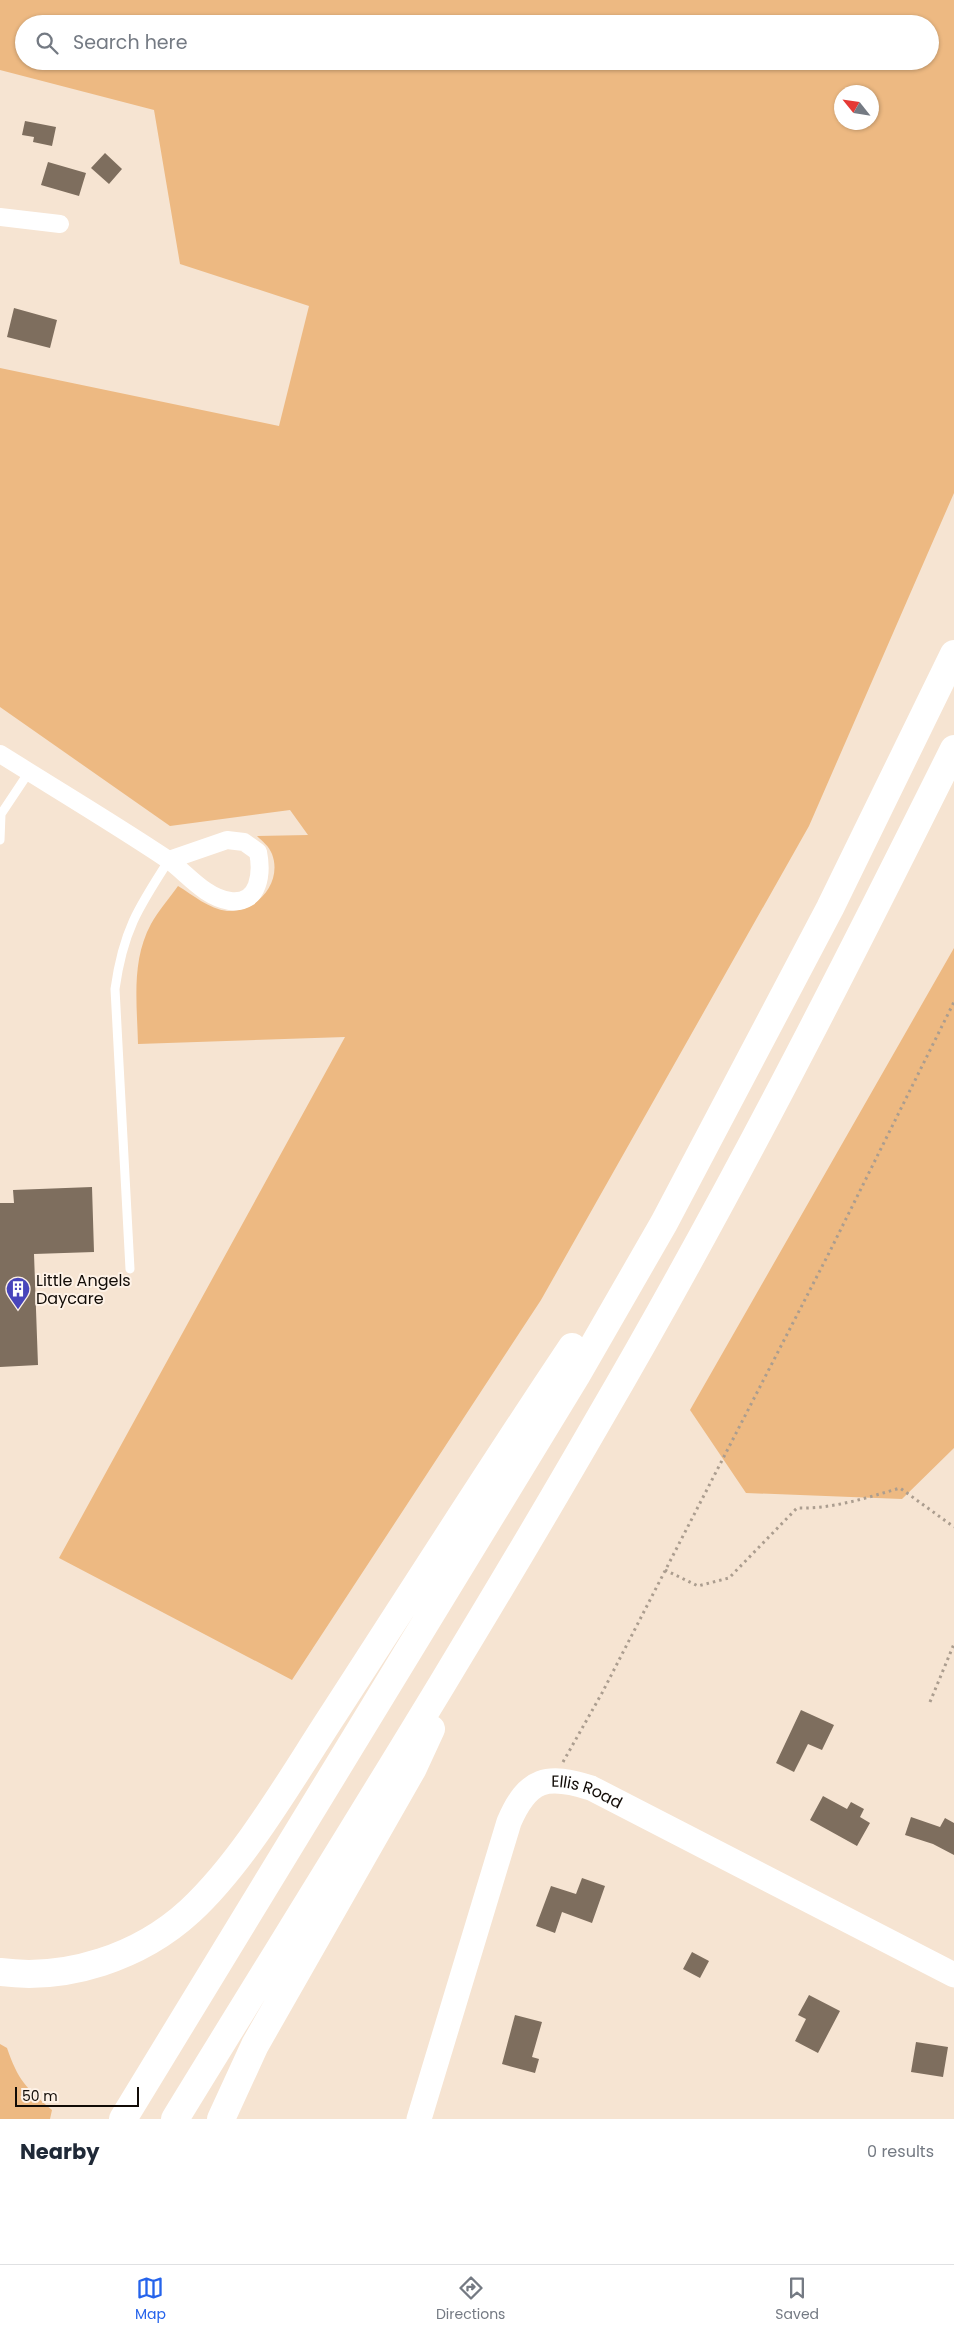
<!DOCTYPE html>
<html lang="en">
<head>
<meta charset="utf-8">
<style>
	:root { --surface:#fff; --page:#f2f2f3; --text:#1f2937; --muted:#747a83; --line:#e0e1e3; --accent:#2563eb }
	body { margin:0; font-family:Poppins,sans-serif; background:var(--page); color:var(--text) }
	.compass { position:absolute; left:834px; top:85px; width:45px; height:45px; border-radius:50%; background:var(--surface); box-shadow:0 1px 4px #0004; rotate:300deg }
	.scale { position:absolute; left:15px; bottom:12px; width:124px; box-sizing:border-box; padding-left:5px; border:2px solid #110b06; border-top:0; font-size:14px; line-height:18px; white-space:nowrap; color:#110b06; -webkit-text-stroke:4px #fef2e7; paint-order:stroke }
	.list { margin:0; padding:0; list-style:none }
	h2 { display:flex; justify-content:space-between; align-items:center; height:65px; margin:0; padding:0 20px; font-size:21px }
	h2 small { font-size:16px; font-weight:400; color:var(--muted) }
	.icon { flex:none; width:28px; height:28px; fill:none; stroke:currentColor; stroke-width:2; stroke-linecap:round; stroke-linejoin:round }
	.map { position:relative; flex:none; width:954px; height:2119px; overflow:hidden }
	.search { position:absolute; background:var(--surface); box-shadow:0 1px 4px #0004; left:15px; right:15px; top:15px; height:55px; display:flex; align-items:center; gap:12px; box-sizing:border-box; padding:0 18px; border-radius:28px; color:var(--muted); font-size:19px }
	.sheet { height:145px; background:var(--surface) }
	nav { display:flex; justify-content:space-around; align-items:center; box-sizing:border-box; height:70px; border-top:1px solid var(--line); background:var(--surface); font-size:14px; color:var(--muted) }
	nav a { display:grid; justify-items:center; gap:2px }
	nav .on { color:var(--accent) }
	.map>svg:first-child { display:block }
	.green { fill:#edb982; fill-rule:evenodd }
	.building { fill:#7e6e5e }
	.lines { fill:none; stroke-linecap:round; stroke-linejoin:round }
	.path { stroke:#ab9d8f; stroke-width:3; stroke-dasharray:2.5 4; stroke-linecap:butt }
	.lane { stroke:#fff; stroke-width:9 }
	.street { stroke:#fff; stroke-width:18 }
	.secondary { stroke:#fff; stroke-width:25 }
	.highway { stroke:#fff; stroke-width:28 }
	.labels { text-anchor:middle; stroke-width:4; stroke-linejoin:round; paint-order:stroke }
	.poi-label { font-size:16px; fill:#110b06; stroke:#fef2e7; text-anchor:start }
	.street-label { font-size:16px; fill:#110b06; stroke:#fef2e7 }
</style>
</head>
<body>
<div class="map">
<svg width="954" height="2119" viewBox="0 0 954 2119">
	<rect width="100%" height="100%" fill="#f6e4d2"/>
	<path class="green" d="M0,0H954V493L809,826L541,1300L292,1680L59,1558L345,1037L138,1044C137,1003 131,961 151,924C158,911 169,899 178,886C193,895 209,909 227,911C256,913 283,883 272,854C269,846 262,841 257,836L308,835L290,810L170,826L0,707V368L279,426L309,306L180,264L154,110L0,70ZM24,24H930V61H24ZM872,92V122H842V92Z
		M954,948V1448L902,1499L746,1493L690,1410Z
		M0,2044L7,2048C18,2080 26,2088 52,2110L50,2119H0Z"/>
	<path class="building" d="M25,121L56,127L52,146L33,142L34,137L22,135Z
		M105,153L122,169L109,184L91,168Z
		M48,162L86,173L79,196L41,185Z
		M14,308L57,320L50,348L7,337Z
		M92,1187L94,1252L34,1254L38,1365L0,1367V1203H14L13,1190Z
		M801,1710L834,1725L822,1750L808,1744L794,1772L776,1763Z
		M823,1796L847,1809L851,1802L864,1809L860,1817L870,1823L857,1846L810,1820Z
		M911,1817L940,1827L945,1818L954,1823V1855L933,1844L905,1835Z
		M582,1878L605,1886L592,1923L562,1912L555,1933L536,1926L551,1886L576,1894Z
		M692,1952L709,1961L700,1978L683,1969Z
		M809,1995L840,2011L818,2053L795,2041L806,2019L798,2015Z
		M515,2015L542,2022L532,2057L539,2059L535,2073L502,2064Z
		M916,2042L948,2047L943,2077L911,2072Z"/>
	<g class="lines">
		<path class="path" d="M665,1570L698,1586L729,1578L797,1508C833,1509 866,1498 900,1488L954,1527
			M930,1702L954,1644
			M563,1762L602,1693L829,1253L954,1002"/>
		<path class="lane" d="M0,840L1,814L29,772
			M130,1269L115,989C123,931 138,908 169,860"/>
		<path class="street" d="M0,217L60,224
			M0,754C56,789 113,823 167,859C187,873 204,897 230,901C260,905 262,872 258,852L244,842L227,840L169,860"/>
		<path class="secondary" id="s1" d="M419,2119L509,1822C528,1778 547,1774 591,1788L954,1975"/>
		<path class="highway" d="M0,1972C67,1981 140,1957 190,1911C245,1860 292,1777 334,1713C413,1591 491,1468 572,1347
			M123,2119L576,1376L664,1223L830,908L954,654
			M175,2119C317,1887 462,1657 598,1421C726,1202 841,976 954,749
			M221,2119L255,2045L413,1768L431,1729"/>
	</g>
	<defs>
		<symbol id="building-pin" viewBox="-11 -11 22 30"><path d="M0 17L-7.5 6A9.5 9.5 0 1 1 7.5 6Z" fill="#4845bb" stroke="#fef2e7"/><path d="M-4-6H4V6H1V3H-1V6H-4ZM-2.5-4.3h1.7v1.8h-1.7ZM.8-4.3h1.7v1.8H.8ZM-2.5-1h1.7V.8h-1.7ZM.8-1h1.7V.8H.8Z" fill="#fff"/></symbol>
	</defs>
	<g fill-rule="evenodd">
		<use href="#building-pin" x="4" y="1275" width="28" height="38"/>
	</g>
	<g class="labels">
		<g class="poi-label">
			<text x="36" y="1286">Little Angels<tspan x="36" dy="18">Daycare</tspan></text>
		</g>
		<g class="street-label">
			<text dy="6" stroke="none"><textPath href="#s1" startOffset="410">Ellis Road</textPath></text>
		</g>
	</g>
</svg>
<svg class="compass" viewBox="-18 -18 36 36"><path d="M0-13l5 13h-10z" fill="#e53935"/><path d="M0 13l5-13h-10z" fill="#747a83"/></svg>
<div class="scale">50 m</div>
<div class="search"><svg class="icon" aria-label="search" viewBox="0 0 24 24"><circle cx="10" cy="10" r="6"/><path d="M15 15l6 6"/></svg>Search here</div>
</div>
<section class="sheet">
<h2>Nearby<small>0 results</small></h2>
<ul class="list">
</ul>
</section>
<nav>
<a class="on"><svg class="icon" aria-label="map" viewBox="0 0 24 24"><path d="M3 6l6-2 6 2 6-2v14l-6 2-6-2-6 2zM9 4v14M15 6v14"/></svg>Map</a>
<a><svg class="icon" aria-label="directions" viewBox="0 0 24 24"><path d="M12 3l9 9-9 9-9-9zM9 14v-3h6M13 9l2 2-2 2"/></svg>Directions</a>
<a><svg class="icon" aria-label="saved" viewBox="0 0 24 24"><path d="M7 4h10v16l-5-4-5 4z"/></svg>Saved</a>
</nav>
</body>
</html>
